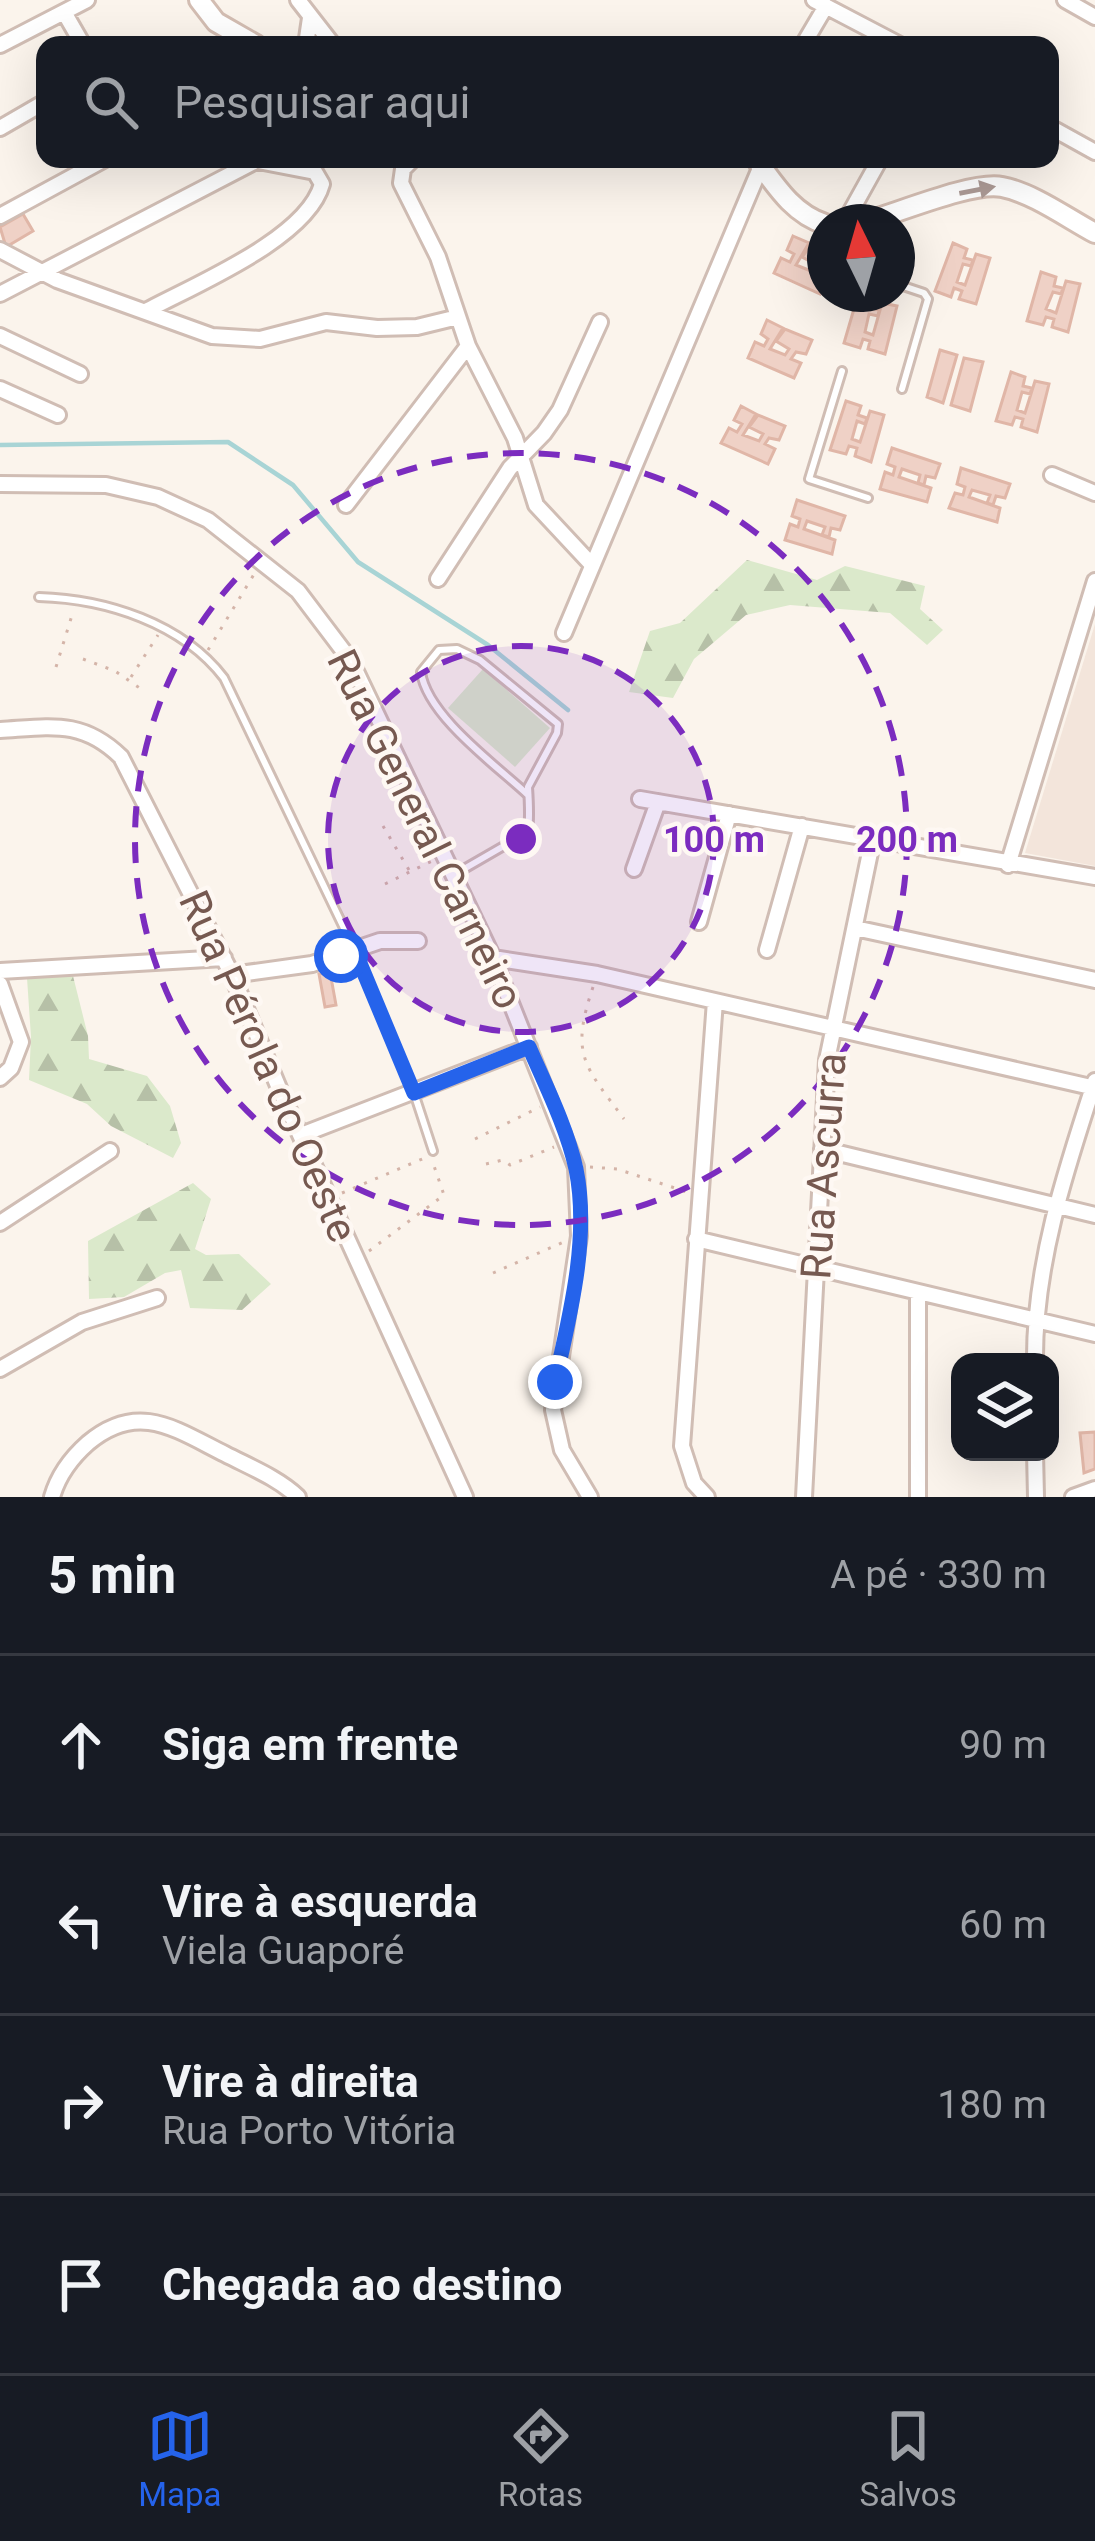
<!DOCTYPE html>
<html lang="pt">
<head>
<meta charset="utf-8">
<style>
	:root { --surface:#171b24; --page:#20242c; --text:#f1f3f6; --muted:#9ea1a6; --line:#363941; --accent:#2563eb }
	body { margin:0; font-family:Roboto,sans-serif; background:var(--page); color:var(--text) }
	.controls { position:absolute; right:36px; bottom:36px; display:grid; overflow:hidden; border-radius:24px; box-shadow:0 12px 48px #0002 }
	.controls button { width:108px; height:108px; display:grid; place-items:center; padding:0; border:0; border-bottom:3px solid var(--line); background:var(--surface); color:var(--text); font:60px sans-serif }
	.compass { position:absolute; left:807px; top:204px; width:108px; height:108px; border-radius:50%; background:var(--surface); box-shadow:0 12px 48px #0002; rotate:355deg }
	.stop { position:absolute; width:36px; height:36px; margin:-27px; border:9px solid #2563eb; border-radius:50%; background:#fff }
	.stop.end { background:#2563eb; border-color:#fff; box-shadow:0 3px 12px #0008 }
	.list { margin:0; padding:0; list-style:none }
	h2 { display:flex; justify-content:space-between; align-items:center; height:156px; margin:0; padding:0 48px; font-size:51px }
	h2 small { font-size:39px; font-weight:400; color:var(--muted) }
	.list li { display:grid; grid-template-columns:78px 1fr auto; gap:36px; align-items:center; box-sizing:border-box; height:180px; padding:0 48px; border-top:3px solid var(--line) }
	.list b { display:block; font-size:45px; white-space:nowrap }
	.list p { margin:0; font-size:39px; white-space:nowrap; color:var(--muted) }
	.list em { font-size:39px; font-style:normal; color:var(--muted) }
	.icon { flex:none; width:66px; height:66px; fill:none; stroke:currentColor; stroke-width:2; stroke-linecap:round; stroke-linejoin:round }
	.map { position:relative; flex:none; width:1095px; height:1497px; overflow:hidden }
	.search { position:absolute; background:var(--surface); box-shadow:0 12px 48px #0002; left:36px; right:36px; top:36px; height:132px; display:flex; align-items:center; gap:30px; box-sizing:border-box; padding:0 42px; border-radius:24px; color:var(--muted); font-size:45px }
	.sheet { height:876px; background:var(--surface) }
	nav { display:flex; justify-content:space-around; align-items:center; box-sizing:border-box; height:168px; border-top:3px solid var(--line); background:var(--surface); font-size:33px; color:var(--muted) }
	nav a { display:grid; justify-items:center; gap:6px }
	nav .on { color:var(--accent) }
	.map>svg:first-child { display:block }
	.residential { fill:#f3e5db }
	.forest { fill:url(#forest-firs) }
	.garden { fill:#dbe9cb }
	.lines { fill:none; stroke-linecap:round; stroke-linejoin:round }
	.stream { stroke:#a8d4d5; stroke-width:4.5 }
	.building { fill:#efd1c6; stroke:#e0b6a7; stroke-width:3 }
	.lane-casing { stroke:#d0bdb4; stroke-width:12 }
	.street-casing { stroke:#d0bdb4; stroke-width:20 }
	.secondary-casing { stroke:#d3bdb2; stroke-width:24 }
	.path { stroke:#d4b4a8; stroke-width:3; stroke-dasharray:3 9; stroke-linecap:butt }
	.lane { stroke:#fff; stroke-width:6 }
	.street { stroke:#fff; stroke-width:14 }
	.secondary { stroke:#fff; stroke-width:18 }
	.oneway { fill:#ad9b96 }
	.route { stroke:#2563eb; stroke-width:15 }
	.ring { fill:none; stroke:#7b2cbf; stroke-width:6; stroke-dasharray:21 15 }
	.labels { text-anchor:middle; stroke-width:9; stroke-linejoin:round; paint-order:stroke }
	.street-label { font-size:42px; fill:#765950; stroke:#fef8f3 }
	.centre { fill:#7b2cbf; stroke:#fef8f3; stroke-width:6 }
	.ring-label { font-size:36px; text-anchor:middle; font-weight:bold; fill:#7b2cbf; stroke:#fef8f3; stroke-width:9; stroke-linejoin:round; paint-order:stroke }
</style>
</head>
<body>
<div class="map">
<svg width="1095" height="1497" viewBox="0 0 1095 1497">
	<defs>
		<pattern id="forest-firs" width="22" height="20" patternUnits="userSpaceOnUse" patternTransform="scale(3)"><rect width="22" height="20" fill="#dbe9cb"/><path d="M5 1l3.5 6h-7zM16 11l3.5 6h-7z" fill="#b6c0a7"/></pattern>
	</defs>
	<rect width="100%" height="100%" fill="#fbf4ec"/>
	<path class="residential" d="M1095,624V866L1025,853Z"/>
	<path class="forest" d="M747,560L817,580L845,566L925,586L920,609L943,630L927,645L890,613L790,605L746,615L694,659L673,698L629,692L650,631L680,623Z
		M73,976L88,1036L89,1059L147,1076L170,1106L181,1143L173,1158L111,1126L87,1104L29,1080L31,1037L27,978Z
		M193,1183L211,1199L195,1249L206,1255L239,1254L271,1284L242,1310L190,1308L181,1270L165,1273L124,1297L89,1299L88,1241Z"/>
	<path class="garden" d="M483,669L550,728L515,767L448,708Z"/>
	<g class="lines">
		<path class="stream" d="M0,445L228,442L293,485L358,562L488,645L568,710"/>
	</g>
	<path class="building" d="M23,214L33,231L6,247L0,227Z
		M793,236L809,243L796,265L811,271L815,264L802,257L811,245L825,251V268L817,274L825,278L820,294L774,273L781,258L790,262L794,254L787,250Z
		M953,243L967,249L964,258L973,260L971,266L963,264L957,282L965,285L976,254L990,258L976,304L959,299L962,291L954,288L951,297L935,291Z
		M1041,272L1056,277L1054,286L1063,288L1061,294L1053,292L1046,309L1056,313L1066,281L1080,284L1068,332L1052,327L1054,319L1046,317L1043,325L1027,321Z
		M858,295L873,299L871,308L879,310L878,316L869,314L865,332L873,335L882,303L897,306L885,354L868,349L870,341L863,339L860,348L844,343Z
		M767,320L783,328L770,349L785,355L789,349L776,341L785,329L812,340L806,354L796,352L791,359L801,363L794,378L748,358L755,342L764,346L768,339L761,334Z
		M940,350L957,355L943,403L927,397Z
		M964,358L983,362L970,411L951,405Z
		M1011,372L1025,377L1023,386L1032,388L1030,394L1022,392L1017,410L1025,413L1035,381L1049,384L1037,432L1021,427L1023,419L1015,417L1012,425L996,421Z
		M846,401L861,406L858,415L867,418L865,424L857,421L852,439L860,442L870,411L884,415L871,462L855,456L857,448L849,446L846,454L830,450Z
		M741,406L756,414L743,435L759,441L763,434L749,427L758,415L785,426L779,440L769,438L765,444L775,449L768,464L721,443L729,428L737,432L742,424L734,420Z
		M892,448L940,464L935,478L926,476L924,485L918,483L920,475L902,469L899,477L931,488L927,502L880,489L885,472L893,475L895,467L887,464Z
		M961,468L1010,484L1005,498L996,496L993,505L987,503L990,495L972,490L969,497L1000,508L997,522L949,508L955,493L963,495L965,487L957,484Z
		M797,500L845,516L840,530L831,528L829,537L822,535L825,527L807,521L804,529L835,540L832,554L785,540L790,524L798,527L800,519L792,516Z
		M330,972L336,1005L325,1007L319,974Z
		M1095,1432V1469L1084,1473L1080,1433Z"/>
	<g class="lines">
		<defs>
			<path id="lane" d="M897,284L924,293L928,299L902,389
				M842,371L809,479L868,498
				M39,597C106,599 182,623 224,678L354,949L414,1093L433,1151
				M457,873L528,832C530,817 529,802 528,787L557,733L558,724L480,660L457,649L439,650L421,672C427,716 497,766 528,795"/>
			<path id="street" d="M298,0L333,45
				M814,0L900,45
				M1065,0L1095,17
				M64,12L83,45
				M0,45L87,0
				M306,45L310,18
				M803,45L826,6
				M1050,127L1095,152
				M0,128L45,102
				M413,159L403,169L401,183L438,257L468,346L515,438L536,505L592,565
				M0,216L105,159
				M845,222L880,159
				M0,250L57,280L212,336L260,339L326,322L377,328L417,327L458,317
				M0,294L254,162
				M146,311C194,285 307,239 322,184L315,172L248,159
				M0,336L80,374
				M0,389L58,415
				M1052,475L1095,493
				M0,484L106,485L158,497L208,520L298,591L351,661L493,958L576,1167L579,1236L553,1410L562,1450L590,1497
				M346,505L468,346
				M438,579L510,468L544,433L560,410L600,322
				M564,633L761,166
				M0,730C50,727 82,719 121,757L232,975L281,1093L465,1497
				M640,799L1095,877
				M1008,865L1095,581
				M634,869L658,802
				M699,922L729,814
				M855,928L1095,980
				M767,950L802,826
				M493,958L597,974L1095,1088
				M0,971L224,958
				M232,975L312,964L380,941H418
				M0,984L21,1042L11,1068L0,1078
				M301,1135L529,1047
				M822,1149L1095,1215
				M0,1223L110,1151
				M696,1239L1095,1334
				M1035,1362C1034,1266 1065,1172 1095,1081
				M0,1369L82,1322L157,1298
				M1035,1452L1036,1497
				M52,1497C58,1476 71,1458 88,1443C138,1401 175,1429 225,1454C250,1467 278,1478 298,1497
				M707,1497L694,1483L682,1446L715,1001
				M804,1497L827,1060L873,838
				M918,1497V1294
				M1073,1497L1095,1489"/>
			<path id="secondary" d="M199,0L216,22L256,45
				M756,159C775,185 793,214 825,224
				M865,222C898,213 973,181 1002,187C1033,193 1067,218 1095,233"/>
		</defs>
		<use href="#lane" class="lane-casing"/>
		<use href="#street" class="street-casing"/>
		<use href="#secondary" class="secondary-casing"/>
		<path class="path" d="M208,650L256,571
			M83,659L115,671L144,691
			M56,667L73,612
			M131,677L158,635
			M383,826L409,870
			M385,884L432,861
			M593,987C570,1055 584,1065 624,1119
			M475,1139L540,1107
			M486,1164L503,1160L510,1165L554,1147
			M590,1167L617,1169L690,1193
			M342,1193L427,1157
			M369,1251L444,1195L433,1163
			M493,1273L566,1241"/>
		<use href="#lane" class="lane"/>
		<use href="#street" class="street"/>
		<use href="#secondary" class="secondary"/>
	</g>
	<defs><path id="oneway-solid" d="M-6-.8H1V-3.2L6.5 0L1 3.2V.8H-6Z" transform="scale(3)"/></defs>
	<use class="oneway" href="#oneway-solid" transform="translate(977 190) rotate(-11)"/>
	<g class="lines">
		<path class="route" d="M341,956L354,949L414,1093L529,1047C546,1086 567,1128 576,1169C590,1237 570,1315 555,1382"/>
	</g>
	<circle cx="521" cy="839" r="193" fill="#7b2cbf" fill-opacity=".12"/>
	<g class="ring">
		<circle cx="521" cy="839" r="193"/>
		<circle cx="521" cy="839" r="386"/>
	</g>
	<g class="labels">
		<g class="street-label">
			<text transform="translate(426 829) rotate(64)" y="15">Rua General Carneiro</text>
			<text transform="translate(269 1066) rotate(66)" y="15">Rua Pérola do Oeste</text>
			<text transform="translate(823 1166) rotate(-86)" y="15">Rua Ascurra</text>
		</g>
	</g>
	<circle cx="521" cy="839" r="18" class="centre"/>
	<g class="ring-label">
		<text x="714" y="852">100 m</text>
		<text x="907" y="852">200 m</text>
	</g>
</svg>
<div class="controls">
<button><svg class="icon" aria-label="layers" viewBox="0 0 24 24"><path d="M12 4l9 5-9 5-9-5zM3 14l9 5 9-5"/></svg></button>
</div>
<svg class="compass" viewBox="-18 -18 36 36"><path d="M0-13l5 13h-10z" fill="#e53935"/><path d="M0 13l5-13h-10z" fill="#9ea1a6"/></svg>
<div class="stop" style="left:341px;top:956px"></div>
<div class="stop end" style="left:555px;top:1382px"></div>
<div class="search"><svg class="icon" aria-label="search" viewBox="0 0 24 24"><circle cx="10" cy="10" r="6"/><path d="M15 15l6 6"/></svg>Pesquisar aqui</div>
</div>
<section class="sheet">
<h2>5 min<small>A pé · 330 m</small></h2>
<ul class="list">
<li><svg class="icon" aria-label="ahead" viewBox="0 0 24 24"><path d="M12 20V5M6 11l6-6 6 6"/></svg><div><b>Siga em frente</b></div><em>90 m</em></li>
<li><svg class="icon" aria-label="left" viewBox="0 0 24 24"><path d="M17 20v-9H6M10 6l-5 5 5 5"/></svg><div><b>Vire à esquerda</b><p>Viela Guaporé</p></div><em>60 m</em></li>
<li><svg class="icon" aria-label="right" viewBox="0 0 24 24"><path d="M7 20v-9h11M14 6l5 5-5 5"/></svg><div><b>Vire à direita</b><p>Rua Porto Vitória</p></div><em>180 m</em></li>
<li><svg class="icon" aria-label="arrive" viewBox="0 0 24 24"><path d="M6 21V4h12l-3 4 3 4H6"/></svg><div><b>Chegada ao destino</b></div></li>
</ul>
</section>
<nav>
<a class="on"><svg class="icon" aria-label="map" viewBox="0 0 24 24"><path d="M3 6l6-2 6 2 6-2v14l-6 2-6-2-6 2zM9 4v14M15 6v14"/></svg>Mapa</a>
<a><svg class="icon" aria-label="directions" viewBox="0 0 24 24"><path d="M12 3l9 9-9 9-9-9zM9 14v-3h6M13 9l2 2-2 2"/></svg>Rotas</a>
<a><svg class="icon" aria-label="saved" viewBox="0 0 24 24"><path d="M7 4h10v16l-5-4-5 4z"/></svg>Salvos</a>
</nav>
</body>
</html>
